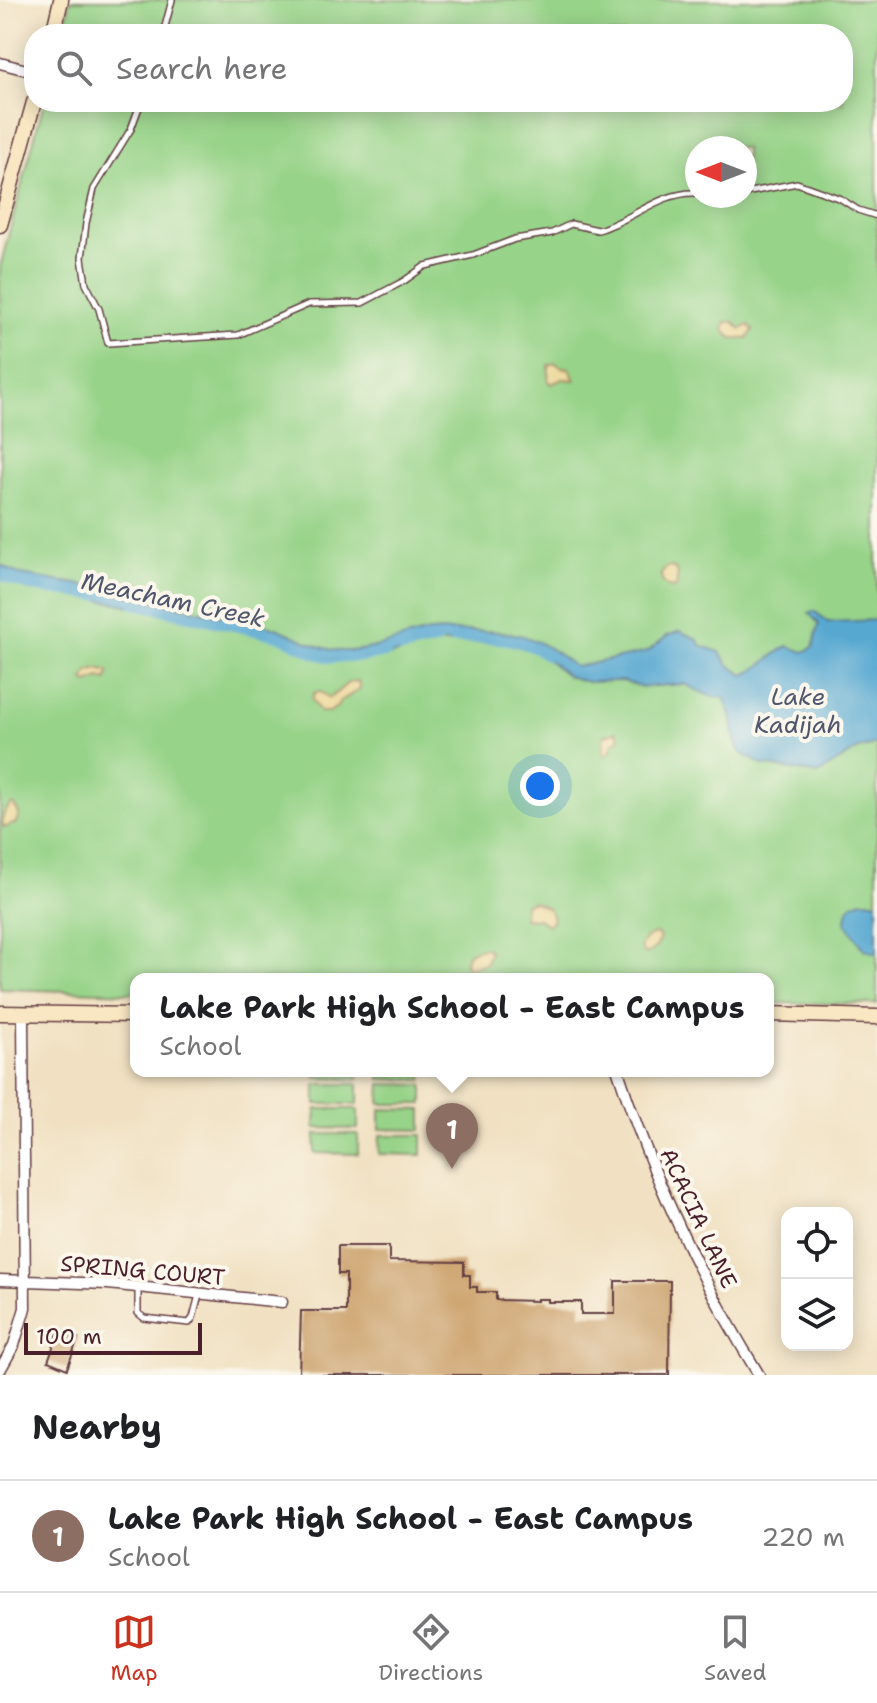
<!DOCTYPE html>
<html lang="en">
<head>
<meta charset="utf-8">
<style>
	:root { --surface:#fff; --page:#f6f6f6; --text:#202124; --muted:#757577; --line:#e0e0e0; --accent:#c8321e }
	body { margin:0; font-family:"Shantell Sans",sans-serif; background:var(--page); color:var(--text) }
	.controls { position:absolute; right:24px; bottom:24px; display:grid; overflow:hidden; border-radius:16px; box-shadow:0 4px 20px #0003 }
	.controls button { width:72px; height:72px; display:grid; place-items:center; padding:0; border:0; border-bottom:2px solid var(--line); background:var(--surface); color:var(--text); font:40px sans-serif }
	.compass { position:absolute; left:685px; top:136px; width:72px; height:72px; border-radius:50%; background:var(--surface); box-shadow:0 4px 20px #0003; rotate:270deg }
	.scale { position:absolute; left:24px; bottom:20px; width:178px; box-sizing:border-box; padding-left:8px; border:4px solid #4a1f2b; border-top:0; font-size:22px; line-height:28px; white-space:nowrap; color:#4a1f2b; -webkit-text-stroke:6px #fbf7ec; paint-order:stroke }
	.you { position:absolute; left:540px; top:786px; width:28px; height:28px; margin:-20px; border:6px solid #fff; border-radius:50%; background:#1a73e8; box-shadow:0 0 0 12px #1a73e833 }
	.badge { display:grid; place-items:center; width:52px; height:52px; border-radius:50%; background:var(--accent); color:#fff; font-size:26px; font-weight:700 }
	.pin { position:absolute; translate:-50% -66px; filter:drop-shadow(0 2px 4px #0008) }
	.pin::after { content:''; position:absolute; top:42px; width:28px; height:24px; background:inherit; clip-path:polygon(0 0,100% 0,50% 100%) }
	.popup { position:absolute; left:130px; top:973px; width:644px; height:104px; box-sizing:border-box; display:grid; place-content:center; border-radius:16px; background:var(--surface); filter:drop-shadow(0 2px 6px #0005); font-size:26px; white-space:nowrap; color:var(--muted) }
	.popup b { font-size:30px; color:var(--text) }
	.popup::after { content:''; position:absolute; left:50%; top:100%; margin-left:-16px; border:16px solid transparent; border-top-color:var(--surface) }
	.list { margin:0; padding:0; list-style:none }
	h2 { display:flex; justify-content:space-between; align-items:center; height:104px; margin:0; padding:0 32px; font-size:34px }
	h2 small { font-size:26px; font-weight:400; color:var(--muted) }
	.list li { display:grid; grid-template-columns:52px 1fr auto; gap:24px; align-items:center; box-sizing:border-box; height:112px; padding:0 32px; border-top:2px solid var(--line) }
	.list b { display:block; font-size:30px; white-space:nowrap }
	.list p { margin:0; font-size:26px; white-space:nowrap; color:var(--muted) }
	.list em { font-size:26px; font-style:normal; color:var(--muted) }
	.icon { flex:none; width:44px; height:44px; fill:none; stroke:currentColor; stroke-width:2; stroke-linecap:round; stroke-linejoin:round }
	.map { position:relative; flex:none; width:877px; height:1375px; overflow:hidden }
	.search { position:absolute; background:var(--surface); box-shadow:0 4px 20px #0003; left:24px; right:24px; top:24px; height:88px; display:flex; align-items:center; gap:20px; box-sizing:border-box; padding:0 28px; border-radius:32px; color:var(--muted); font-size:30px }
	.sheet { height:216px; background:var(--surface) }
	nav { display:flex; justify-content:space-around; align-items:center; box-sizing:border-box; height:112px; border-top:2px solid var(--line); background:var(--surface); font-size:22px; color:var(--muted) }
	nav a { display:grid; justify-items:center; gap:4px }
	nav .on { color:var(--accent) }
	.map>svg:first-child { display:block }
	.green { fill:#97d388; stroke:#70795a; stroke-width:2; fill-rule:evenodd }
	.sand { fill:#eeda9e; stroke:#9c7c64; stroke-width:2 }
	.water { fill:#56a8d1; stroke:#50647e; stroke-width:2 }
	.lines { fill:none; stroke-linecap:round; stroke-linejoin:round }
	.stream { stroke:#56a8d1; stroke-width:4 }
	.building { fill:#ca9f67 }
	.lane-casing { stroke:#633c42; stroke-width:8 }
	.street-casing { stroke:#633c42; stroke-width:13 }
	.secondary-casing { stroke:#633c42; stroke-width:17 }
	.lane { stroke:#fff; stroke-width:5 }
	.street { stroke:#fff; stroke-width:10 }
	.secondary { stroke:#f9e7c3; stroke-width:14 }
	.labels { text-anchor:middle; stroke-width:8; stroke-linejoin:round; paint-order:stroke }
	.street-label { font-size:22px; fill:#4a1f2b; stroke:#fbf7ec }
	.water-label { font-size:24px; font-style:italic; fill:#4f566d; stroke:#fbf7ec }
</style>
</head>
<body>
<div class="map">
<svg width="877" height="1375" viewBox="0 0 877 1375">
	<rect width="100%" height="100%" fill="#fbf7ec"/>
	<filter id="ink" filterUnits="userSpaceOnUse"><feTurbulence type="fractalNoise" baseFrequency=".0125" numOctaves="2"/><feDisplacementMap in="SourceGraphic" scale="16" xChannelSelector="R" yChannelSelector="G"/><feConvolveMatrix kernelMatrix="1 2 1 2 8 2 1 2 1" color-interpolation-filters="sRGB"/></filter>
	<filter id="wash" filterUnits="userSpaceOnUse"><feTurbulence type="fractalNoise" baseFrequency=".006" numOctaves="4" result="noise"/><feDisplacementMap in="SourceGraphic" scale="32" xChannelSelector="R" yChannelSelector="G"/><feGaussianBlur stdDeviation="1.8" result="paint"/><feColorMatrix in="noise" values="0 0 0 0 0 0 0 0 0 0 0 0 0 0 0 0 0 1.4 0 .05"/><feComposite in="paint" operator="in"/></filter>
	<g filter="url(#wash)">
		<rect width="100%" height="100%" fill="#f1e1c2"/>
		<path class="green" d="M71,0H877V1004L768,1003V979H136V993L0,989V267L44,102H843V34H62ZM697,148H745V196H697Z
			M316,1071H358V1079L316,1078Z
			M380,1071H423V1080L380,1079Z
			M316,1084H358V1104H316Z
			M381,1084L423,1085V1104H380Z
			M316,1109H358V1129L315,1128Z
			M380,1109L422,1110V1130L380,1129Z
			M316,1134H358V1154L315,1153Z
			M380,1135H422V1155L379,1154Z"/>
		<path class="sand" d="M726,322H734L741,329L749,325L753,330L747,339L732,338L724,330Z
			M556,363L561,367L569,368L575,380L563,379L551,384L548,381L549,365Z
			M667,567L674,568L678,572L676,588L668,587L662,581L661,574Z
			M98,669L109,672L107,680L100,678L88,683L84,681L88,672Z
			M358,681L360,689L339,702L338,706L329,712H320L312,699L314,693L319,691L330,698L349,682Z
			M617,731L620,739L613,743L610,753L604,755L603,736Z
			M13,804L19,813L16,823L4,828C0,818 5,809 13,804Z
			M534,901C543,907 551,907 553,920L548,925L538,919L524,918L525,904Z
			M654,934L659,935C661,945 652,952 644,954L640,947L646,938Z
			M486,948L490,951L486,963L469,968L465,965C464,952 476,948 486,948Z"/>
		<path class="water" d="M0,565L21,575L77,584L270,626C296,634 317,651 346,651C372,651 399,639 424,633C438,630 453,631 467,631C517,630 536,635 575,667L647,652L667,636L680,631L697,639L702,646L720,652L729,665L744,675C761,669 772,654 788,646L804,652L813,647C817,639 815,633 819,624L809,613L814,611L828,622L877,620V744L859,749L818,774L762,765L740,752L735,741L731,715L724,697H712L684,684L642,687L622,681L587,682L568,676L539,653L504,642L440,643L387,656L345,661L315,657L278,639L254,633L112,602L36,590L18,586L0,578Z
			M868,900L877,902V954L864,949L846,923C846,907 852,900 868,900Z"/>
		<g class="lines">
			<path class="stream" d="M0,578C29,594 66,594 99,599
				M131,606L278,639L315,657L331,661L365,660L389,655
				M452,642C486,641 519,638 547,659
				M401,652L439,643"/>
		</g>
		<g id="blocks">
			<path class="building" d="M338,1246H389V1261L464,1262V1275H470V1287H477V1292H496V1300L537,1301V1299H548V1302H581V1314H615V1281H670L669,1375H299L301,1311H346V1274H338Z
				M59,1331L78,1338L67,1369L48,1361Z"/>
		</g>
	</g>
	<g filter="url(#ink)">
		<use href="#blocks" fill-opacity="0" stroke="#633c42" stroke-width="2"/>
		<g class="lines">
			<defs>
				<path id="lane" d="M163,34L172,0
					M141,102L131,129L94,189L86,223L82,258L86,284L99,309L108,343L238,335L309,304L362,303L404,281L425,266L473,255L515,239L552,233L571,224L598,230C631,221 661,191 697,193
					M745,193L797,183L841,199L858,210L877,216
					M138,1287V1313L144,1318L189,1323L193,1318L199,1295"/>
				<path id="street" d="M0,63L34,72
					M618,1071C653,1179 700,1279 759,1375
					M0,1280L108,1284L282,1302
					M0,1370L14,1345L25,1308L23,1013"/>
				<path id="secondary" d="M53,34L61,0
					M0,225L34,102
					M0,1013L136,1015
					M768,1014L877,1017"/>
			</defs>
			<use href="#lane" class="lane-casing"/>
			<use href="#street" class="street-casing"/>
			<use href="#secondary" class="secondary-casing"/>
			<use href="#lane" class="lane"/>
			<use href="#street" class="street"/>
			<use href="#secondary" class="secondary"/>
		</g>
	</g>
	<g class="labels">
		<g class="street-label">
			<text transform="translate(699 1218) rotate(65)" y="8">ACACIA LANE</text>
			<text transform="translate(143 1270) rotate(5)" y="8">SPRING COURT</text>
		</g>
		<g class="water-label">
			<text transform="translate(173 600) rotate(12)" y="8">Meacham Creek</text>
			<text x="798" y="705">Lake<tspan x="798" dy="28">Kadijah</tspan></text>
		</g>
	</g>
</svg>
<div class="controls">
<button><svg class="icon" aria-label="locate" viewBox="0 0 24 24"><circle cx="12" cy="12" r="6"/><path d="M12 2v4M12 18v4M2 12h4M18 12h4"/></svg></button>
<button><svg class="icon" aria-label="layers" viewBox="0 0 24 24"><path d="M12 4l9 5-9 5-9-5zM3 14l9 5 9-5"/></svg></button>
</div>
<svg class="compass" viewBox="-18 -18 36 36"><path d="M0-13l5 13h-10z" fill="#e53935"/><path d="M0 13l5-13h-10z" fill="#757577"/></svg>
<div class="scale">100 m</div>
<div class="you"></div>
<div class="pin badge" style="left:452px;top:1169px;background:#8d6e63">1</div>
<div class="popup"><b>Lake Park High School - East Campus</b>School</div>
<div class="search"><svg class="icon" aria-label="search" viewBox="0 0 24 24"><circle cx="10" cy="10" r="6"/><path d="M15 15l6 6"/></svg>Search here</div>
</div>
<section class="sheet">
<h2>Nearby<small></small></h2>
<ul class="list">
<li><span class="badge" style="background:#8d6e63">1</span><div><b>Lake Park High School - East Campus</b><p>School</p></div><em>220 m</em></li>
</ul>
</section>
<nav>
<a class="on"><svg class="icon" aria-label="map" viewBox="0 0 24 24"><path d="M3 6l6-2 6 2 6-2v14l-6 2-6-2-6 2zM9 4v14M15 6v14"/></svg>Map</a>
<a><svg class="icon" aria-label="directions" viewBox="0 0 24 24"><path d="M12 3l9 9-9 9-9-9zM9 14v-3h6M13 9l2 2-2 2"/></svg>Directions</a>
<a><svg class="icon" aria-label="saved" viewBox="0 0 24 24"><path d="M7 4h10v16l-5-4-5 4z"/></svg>Saved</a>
</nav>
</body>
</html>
